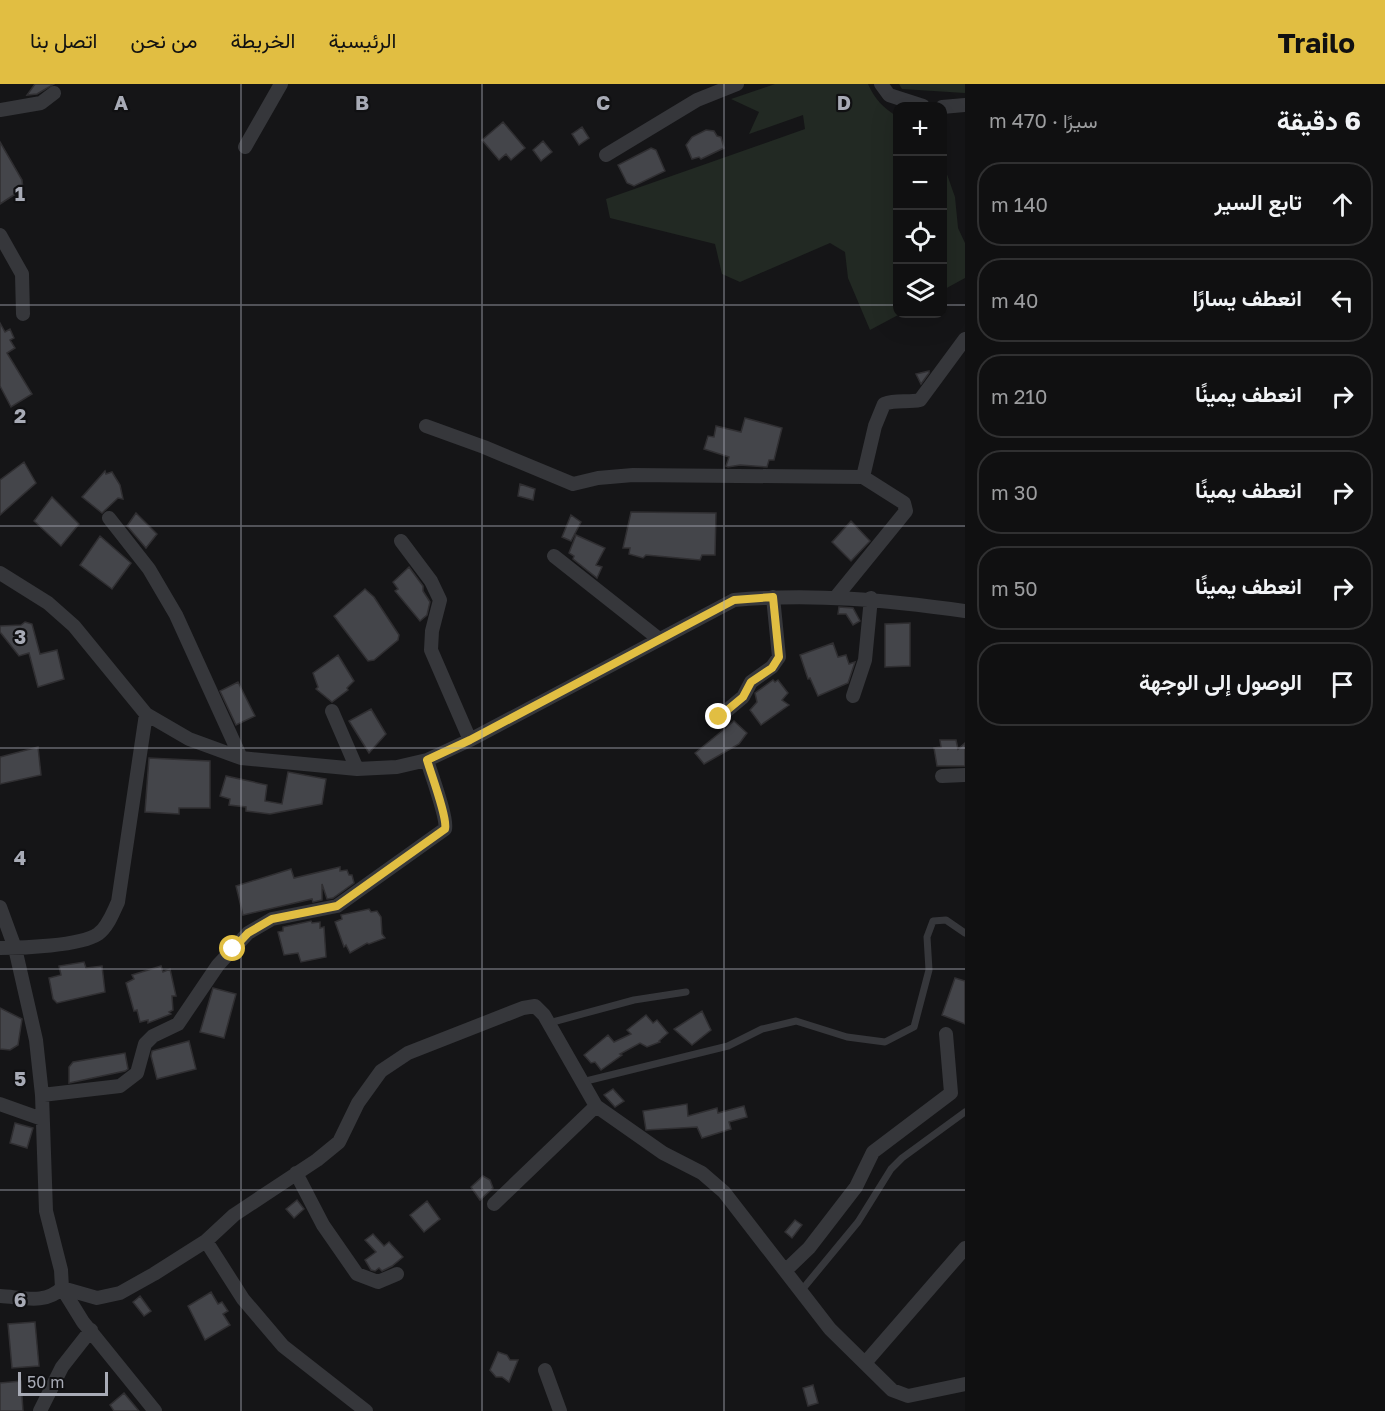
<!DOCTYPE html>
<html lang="ar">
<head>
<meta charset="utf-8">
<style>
	:root { --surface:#101011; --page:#1e1e1f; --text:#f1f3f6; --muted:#9c9d9f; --line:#303031; --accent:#e1be42 }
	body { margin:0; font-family:"Golos Text",Vazirmatn,sans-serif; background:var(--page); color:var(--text); direction:rtl }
	.controls { position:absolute; right:18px; top:18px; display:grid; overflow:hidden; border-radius:12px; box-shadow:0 6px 24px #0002 }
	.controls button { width:54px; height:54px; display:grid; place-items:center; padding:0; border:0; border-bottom:2px solid var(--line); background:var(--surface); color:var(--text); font:30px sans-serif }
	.scale { position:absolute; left:18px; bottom:15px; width:90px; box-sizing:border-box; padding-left:6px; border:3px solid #a8abb6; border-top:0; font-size:16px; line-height:21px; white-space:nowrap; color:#a8abb6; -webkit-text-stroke:4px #101012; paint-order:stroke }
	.stop { position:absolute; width:18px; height:18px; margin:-14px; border:4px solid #e1be42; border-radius:50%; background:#fff }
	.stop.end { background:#e1be42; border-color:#fff; box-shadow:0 2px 6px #0008 }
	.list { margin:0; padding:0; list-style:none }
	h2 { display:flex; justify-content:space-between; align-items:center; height:78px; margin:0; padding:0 24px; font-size:26px }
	h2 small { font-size:20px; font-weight:400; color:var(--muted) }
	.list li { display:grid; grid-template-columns:39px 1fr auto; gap:18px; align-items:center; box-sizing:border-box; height:84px; margin:0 12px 12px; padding:0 12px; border:2px solid var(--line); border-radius:24px }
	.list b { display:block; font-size:22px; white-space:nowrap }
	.list em { font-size:20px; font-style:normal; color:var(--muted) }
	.icon { flex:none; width:33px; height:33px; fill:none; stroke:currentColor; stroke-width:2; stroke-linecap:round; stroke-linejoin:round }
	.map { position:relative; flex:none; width:965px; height:1327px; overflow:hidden; direction:ltr }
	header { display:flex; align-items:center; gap:36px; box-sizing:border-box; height:84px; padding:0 30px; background:var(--accent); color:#111 }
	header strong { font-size:28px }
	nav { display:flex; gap:33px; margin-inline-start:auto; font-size:21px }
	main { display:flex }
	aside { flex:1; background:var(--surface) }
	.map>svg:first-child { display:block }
	.green { fill:#222923 }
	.building { fill:#44454a; stroke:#302f32; stroke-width:1.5 }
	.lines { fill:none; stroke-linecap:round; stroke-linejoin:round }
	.lane { stroke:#36373b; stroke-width:7 }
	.street { stroke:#36373b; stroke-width:14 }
	.route { stroke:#e1be42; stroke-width:8 }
	.grid { fill:none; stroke:#a8abb6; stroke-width:1.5; stroke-opacity:0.55 }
	.grid-label { font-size:20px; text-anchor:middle; font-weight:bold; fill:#a8abb6; stroke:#101012; stroke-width:4.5; stroke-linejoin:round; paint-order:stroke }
</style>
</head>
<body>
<header>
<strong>Trailo</strong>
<nav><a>الرئيسية</a><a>الخريطة</a><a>من نحن</a><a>اتصل بنا</a></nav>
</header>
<main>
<aside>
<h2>6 دقيقة<small>سيرًا · 470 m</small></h2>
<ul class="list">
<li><svg class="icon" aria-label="ahead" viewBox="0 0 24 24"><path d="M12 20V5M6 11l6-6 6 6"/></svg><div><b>تابع السير</b></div><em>140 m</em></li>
<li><svg class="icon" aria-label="left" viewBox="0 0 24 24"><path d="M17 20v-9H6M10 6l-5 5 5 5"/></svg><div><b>انعطف يسارًا</b></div><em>40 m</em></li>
<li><svg class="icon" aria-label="right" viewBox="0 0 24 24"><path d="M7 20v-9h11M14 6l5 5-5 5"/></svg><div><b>انعطف يمينًا</b></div><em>210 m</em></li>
<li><svg class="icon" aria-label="right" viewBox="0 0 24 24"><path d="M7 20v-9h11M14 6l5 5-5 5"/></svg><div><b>انعطف يمينًا</b></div><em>30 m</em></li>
<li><svg class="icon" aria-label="right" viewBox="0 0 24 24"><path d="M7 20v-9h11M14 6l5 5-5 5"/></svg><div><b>انعطف يمينًا</b></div><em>50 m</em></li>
<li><svg class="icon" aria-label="arrive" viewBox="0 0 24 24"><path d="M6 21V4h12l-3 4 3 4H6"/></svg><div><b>الوصول إلى الوجهة</b></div></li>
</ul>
</aside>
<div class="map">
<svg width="965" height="1327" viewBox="0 0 965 1327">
	<rect width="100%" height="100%" fill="#151517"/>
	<path class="green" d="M775,0H868C874,14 884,25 897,32L898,230H900L870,246L848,194L845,168L830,159L740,198L722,190L715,160L610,134L606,115L805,45L803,31L749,50L759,28L731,15Z
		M899,0H965V9L902,5Z
		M943,79L955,113L958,144L965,159V194L943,206Z"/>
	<path class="building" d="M35,0H54L37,10L27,11Z
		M503,38L525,64L511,76L506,70L499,76L482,56Z
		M582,43L589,54L579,61L572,50Z
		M706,46L714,47L717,52L721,53L724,64L701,75L699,73L692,75L686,61L692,53Z
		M543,57L552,68L541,77L533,66Z
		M0,58L22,96L23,105L0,120Z
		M651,64L656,66L665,87L634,102L627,99L618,81Z
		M0,239L5,248L10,245L14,254L10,256L15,264L7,269L32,310L11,323L0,302Z
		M929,287V289L921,300L916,290Z
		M745,334L782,344L774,376H769L767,383L740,381L728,383L726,382L729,373L704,365L708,352L714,353L716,342L741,348Z
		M24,378L36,399L0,431V396Z
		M105,387L106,390L112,388L120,401L123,415L118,414L102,429L82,413Z
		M520,400L535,405L533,416L518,412Z
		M52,413L79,440L61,462L34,437Z
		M631,428L716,429L715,471H702L700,476L646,471L643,474L629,470L630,464H623Z
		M136,429L157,450L146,464L127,442Z
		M571,431L581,438L571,457L562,453Z
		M851,437L870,457L851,477L832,458Z
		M576,451L605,464L596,481L602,483L597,494L573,475L574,472L569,469Z
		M100,452L131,479L112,505L80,481Z
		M409,483L423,502V507L430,518L427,531L420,537L395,507L398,505L393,498Z
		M365,505L374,513L399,551L398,556L374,576L368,577L334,532Z
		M839,523L853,524L860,537L853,541L846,530H838Z
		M25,538L32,540L40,570L57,566L64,595L38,603L29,569L19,572L0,548V542L21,541Z
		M910,539V582L885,583V540Z
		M833,559L838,573L846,571L849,580L855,578L848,599L818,612L810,594L808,595L800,571Z
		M338,571L354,597L347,604L348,606L332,618L316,605L318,603L313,589Z
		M773,596L775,598L778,596L788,609L782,616L789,621L761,641L750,626L757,618L755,609Z
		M238,598L255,632L236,641L220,607Z
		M371,625L386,650L369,669L349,637Z
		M734,637L747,649L739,660L704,680L695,669Z
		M940,656H956L958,665L965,659V682H937L934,664L941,663Z
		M38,663L41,691L0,700V673Z
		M149,674L210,677V724H179V730L145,728Z
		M288,688L326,695L322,720L270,730L246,727V723L229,721L230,715L220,712L226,692L267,701L265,717L282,720Z
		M340,783V787L347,786L349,791H352L354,799L333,814L327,815L322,800V816L313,818L312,815L243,831L236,802L291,785L294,794Z
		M369,825L371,828L377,827L381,833L382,850L385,854L369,860L367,859L350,869L346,861L344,863L335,838L342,835L341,831Z
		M311,837L312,839L320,838V844L324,843L326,873L301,878L298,869L284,871L278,848L283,847V843Z
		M84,878L86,884L102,882L105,908L57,919L53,915L49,894L61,891L59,882Z
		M161,882L163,888L170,885L176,912H172L173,926L169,928L171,930L148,939V936L140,938L137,926L134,927L126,899L134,895L132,891Z
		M955,894L965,897V940L942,931Z
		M213,904L236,910L224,954L200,948Z
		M0,924L22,935L18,961L10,966L0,965Z
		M702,927L711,946L692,961L674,945Z
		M646,931L653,939L657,936L668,949L659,957L660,958L647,963L640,959L620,970L622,971L601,986L595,978L591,979L584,971L608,951L614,958L631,950L627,946Z
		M189,957L196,985L157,995L151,972L152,967Z
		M125,969L128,985L125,987L69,999V983L73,978Z
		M613,1005L624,1017L615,1023L604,1011Z
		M687,1020L688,1032L717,1024L718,1029L744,1022L747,1033L729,1038L731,1045L702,1054L697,1043L646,1046L643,1027Z
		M15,1039L33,1044L27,1064L10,1059Z
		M483,1092L490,1096L493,1104L480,1116L471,1103Z
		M297,1116L304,1125L294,1134L286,1125Z
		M427,1117L440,1135L424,1148L410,1131Z
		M795,1136L802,1141L792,1154L785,1148Z
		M373,1150L384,1162L389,1158L403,1173L392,1182L382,1187L379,1184L375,1187L371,1186L365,1176L376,1168L365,1156Z
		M211,1208L218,1220L222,1218L228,1227L223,1230L230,1241L205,1256L188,1222Z
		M140,1212L151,1227L144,1232L133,1218Z
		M35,1238L39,1282L12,1284L8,1240Z
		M498,1268L507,1271L510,1276H518L509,1298L502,1293H496L490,1286Z
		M21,1297L23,1327H0V1299Z
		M813,1301L818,1319L808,1322L803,1304Z
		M124,1309L139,1327H114L110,1321Z"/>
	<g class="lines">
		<path class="lane" d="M549,939L634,916L686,908
			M582,998L728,962L762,945L796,937L847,953L885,958L914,943L929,886L927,853L933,837L946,836L965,849
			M801,1207L858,1138L891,1085L902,1074L965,1028"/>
		<path class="street" d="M881,0L889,11L923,22
			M942,23L965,21
			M0,26L41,19L54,9
			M245,63L281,0
			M606,71L697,16L737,0
			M0,151L22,190L23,230
			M426,342L484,363L573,400L598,394L633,391L863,393L904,419L906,427L836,513
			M863,393L875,342L884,320C897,315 907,319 920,316L965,255
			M109,434L149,485L176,531L241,674
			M401,457L431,497L440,516L432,547L431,566L470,656
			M554,472L659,555
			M0,489L48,519L74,542L146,630L189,655L241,674L357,685L397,683L427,676L470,656L734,516C814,509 886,516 965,527
			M853,612L865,576L871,514
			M332,627L357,685
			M719,633L743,613L751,598L772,583L779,573L773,513
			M942,692L965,691
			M0,823L15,864L36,956L42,1011L46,1127L61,1186L62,1204L83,1238L155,1327
			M0,864C22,864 80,862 98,850C108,843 113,828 118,818L146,630
			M42,1011L120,1002L137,989L145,960L153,952L178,940L218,881L248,849L272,835L337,822L445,745C448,735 431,690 427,676
			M0,1020L42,1035
			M296,1089L323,1141L357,1190L378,1198L397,1190
			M494,1120L596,1022
			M206,1157L243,1215L283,1262L366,1327
			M786,1186L809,1164L856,1103L873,1068L951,1009L946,950
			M62,1204L97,1214L120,1209L154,1190L206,1157L234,1131L317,1076L339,1058L358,1019L381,987L408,969L523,924L535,922L544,931L596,1022L663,1069L702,1089L724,1108L830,1245L892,1306L908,1312L965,1300
			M0,1212C22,1213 45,1221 62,1204
			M865,1279L965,1164
			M545,1286L560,1327
			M40,1327L62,1283L91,1246"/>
	</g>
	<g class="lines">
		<path class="route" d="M233,865L248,849L272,835L337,822L445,745C448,735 431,690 427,676L470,656L734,516L773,513L779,573L772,584L751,598L743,613L719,633"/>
	</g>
	<path class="grid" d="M241,0V1327M482,0V1327M724,0V1327M0,221H898M942,221H965M0,442H965M0,664H965M0,885H965M0,1106H965"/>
	<g class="grid-label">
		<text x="121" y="26">A</text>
		<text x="362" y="26">B</text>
		<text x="603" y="26">C</text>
		<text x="844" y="26">D</text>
		<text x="20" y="117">1</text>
		<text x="20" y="339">2</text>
		<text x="20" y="560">3</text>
		<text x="20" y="781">4</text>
		<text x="20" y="1002">5</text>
		<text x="20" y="1223">6</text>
	</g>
</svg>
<div class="controls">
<button>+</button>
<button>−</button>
<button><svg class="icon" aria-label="locate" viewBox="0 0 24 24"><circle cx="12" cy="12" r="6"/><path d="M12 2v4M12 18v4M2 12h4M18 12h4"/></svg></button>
<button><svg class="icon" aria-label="layers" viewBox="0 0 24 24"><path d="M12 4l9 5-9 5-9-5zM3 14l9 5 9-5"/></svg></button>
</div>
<div class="scale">50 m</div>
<div class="stop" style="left:233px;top:865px"></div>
<div class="stop end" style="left:719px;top:633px"></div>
</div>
</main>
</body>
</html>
